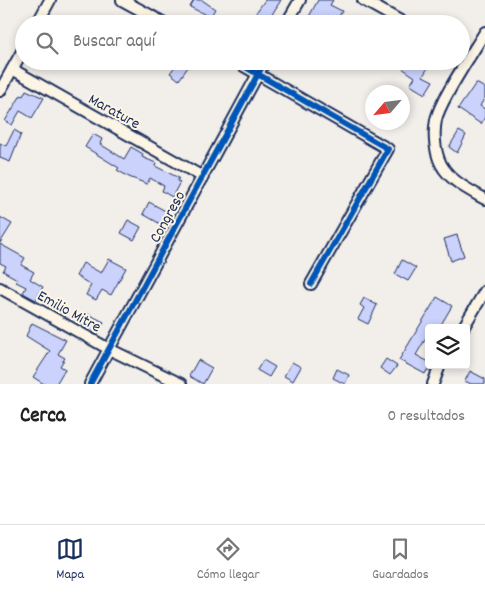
<!DOCTYPE html>
<html lang="es">
<head>
<meta charset="utf-8">
<style>
	:root { --surface:#fff; --page:#f2f2f2; --text:#222; --muted:#767676; --line:#e0e0e0; --accent:#1b2f5e }
	body { margin:0; font-family:Dekko,sans-serif; background:var(--page); color:var(--text) }
	.controls { position:absolute; right:15px; bottom:15px; display:grid; overflow:hidden; border-radius:5px; box-shadow:0 2px 8px #0003 }
	.controls button { width:45px; height:45px; display:grid; place-items:center; padding:0; border:0; border-bottom:1px solid var(--line); background:var(--surface); color:var(--text); font:25px sans-serif }
	.compass { position:absolute; left:365px; top:85px; width:45px; height:45px; border-radius:50%; background:var(--surface); box-shadow:0 2px 8px #0003; rotate:242deg }
	.list { margin:0; padding:0; list-style:none }
	h2 { display:flex; justify-content:space-between; align-items:center; height:65px; margin:0; padding:0 20px; font-size:21px }
	h2 small { font-size:16px; font-weight:400; color:var(--muted) }
	.icon { flex:none; width:28px; height:28px; fill:none; stroke:currentColor; stroke-width:2; stroke-linecap:round; stroke-linejoin:round }
	.map { position:relative; flex:none; width:485px; height:384px; overflow:hidden }
	.search { position:absolute; background:var(--surface); box-shadow:0 2px 8px #0003; left:15px; right:15px; top:15px; height:55px; display:flex; align-items:center; gap:12px; box-sizing:border-box; padding:0 18px; border-radius:28px; color:var(--muted); font-size:19px }
	.sheet { height:140px; background:var(--surface) }
	nav { display:flex; justify-content:space-around; align-items:center; box-sizing:border-box; height:70px; border-top:1px solid var(--line); background:var(--surface); font-size:14px; color:var(--muted) }
	nav a { display:grid; justify-items:center; gap:2px }
	nav .on { color:var(--accent) }
	.map>svg:first-child { display:block }
	.building { fill:#cbd2fb; stroke:#1b2f5e }
	.lines { fill:none; stroke-linecap:round; stroke-linejoin:round }
	.street-casing { stroke:#1b2f5e; stroke-width:14 }
	.street { stroke:#fcf5e5; stroke-width:10 }
	.cycleway-casing { stroke:#fcf5e5; stroke-width:9 }
	.cycleway { stroke:#0057b8; stroke-width:6 }
	.labels { text-anchor:middle; stroke-width:4; stroke-linejoin:round; paint-order:stroke }
	.street-label { font-size:16px; fill:#1b2f5e; stroke:#fcf5e5 }
</style>
</head>
<body>
<div class="map">
<svg width="485" height="384" viewBox="0 0 485 384">
	<rect width="100%" height="100%" fill="#f2eee9"/>
	<filter id="ink" filterUnits="userSpaceOnUse"><feTurbulence type="fractalNoise" baseFrequency=".02" numOctaves="2"/><feDisplacementMap in="SourceGraphic" scale="10" xChannelSelector="R" yChannelSelector="G"/><feConvolveMatrix kernelMatrix="1 2 1 2 8 2 1 2 1" color-interpolation-filters="sRGB"/></filter>
	<g filter="url(#ink)">
		<path class="building" d="M194,0H202L215,9L210,17L190,7Z
			M265,0H281L266,24H248Z
			M318,0H333L330,5L342,11L335,24H329L321,19L319,24H305Z
			M179,61L188,67L179,80L170,73Z
			M406,61H432L423,76L433,81L425,94L410,85L415,77L402,68Z
			M476,83L485,88V97L480,106L485,109V117L481,124L458,109Z
			M26,90L44,98L32,118L20,111L12,125L5,121L21,95L23,96Z
			M14,130L21,134L10,162L0,158V143L6,146Z
			M459,131L466,135L457,153L449,147Z
			M93,134L102,139L100,144L124,159L131,147L143,154L142,157L156,163L155,166L179,178L177,181L180,182L172,197L162,191L164,186L150,178L147,184L129,177L117,170L119,168L85,147Z
			M149,202L171,214L164,226L143,214Z
			M0,217L12,224L0,243Z
			M128,220L141,227L134,240L121,233Z
			M457,235L464,256L451,261L444,239Z
			M0,244L25,258L21,265L34,272L30,279L43,287L36,300L23,293L26,287L16,282L17,279L3,271L6,266L0,263Z
			M109,259L126,268L111,295L102,290L96,300L86,295L91,285L76,276L83,263L101,273Z
			M402,260L416,268L408,281L395,274Z
			M437,297L452,306L439,328H429V333L416,355L429,362V371L427,370L425,374L399,360Z
			M364,298L377,305L368,324L358,319L364,308L360,305Z
			M86,313L104,322L98,335L79,325Z
			M32,323L66,340L58,354L65,358L60,366L65,369L56,384H44L33,377L50,351L26,336Z
			M386,359L397,366L390,375L380,368Z
			M198,360L212,368L203,384L189,376Z
			M263,360L275,367L269,377L257,370Z
			M292,362L301,367L293,381L284,376Z
			M337,369L349,375L345,384L333,378Z
			M470,371L485,379V384H471L465,381Z"/>
		<g class="lines">
			<defs>
				<path id="street" d="M122,0L166,24
					M363,0L406,24
					M37,24L50,0
					M286,24L300,0
					M485,32C473,52 440,100 436,120C433,135 435,157 444,169C454,183 471,191 485,199
					M235,61L388,149L311,284
					M12,69L203,177
					M0,91L24,48
					M0,288L109,349L181,384
					M463,328L485,291
					M90,384L265,61
					M433,384L440,365"/>
			</defs>
			<use href="#street" class="street-casing"/>
			<use href="#street" class="street"/>
			<defs>
				<path id="cycleway" d="M235,61L388,149L311,284
					M90,384L265,61"/>
			</defs>
			<use href="#cycleway" class="cycleway-casing"/>
			<use href="#cycleway" class="cycleway"/>
		</g>
	</g>
	<g class="labels">
		<g class="street-label">
			<text transform="translate(115 110) rotate(29)" y="6">Marature</text>
			<text transform="translate(166 216) rotate(-61)" y="6">Congreso</text>
			<text transform="translate(70 310) rotate(29)" y="6">Emilio Mitre</text>
		</g>
	</g>
</svg>
<div class="controls">
<button><svg class="icon" aria-label="layers" viewBox="0 0 24 24"><path d="M12 4l9 5-9 5-9-5zM3 14l9 5 9-5"/></svg></button>
</div>
<svg class="compass" viewBox="-18 -18 36 36"><path d="M0-13l5 13h-10z" fill="#e53935"/><path d="M0 13l5-13h-10z" fill="#767676"/></svg>
<div class="search"><svg class="icon" aria-label="search" viewBox="0 0 24 24"><circle cx="10" cy="10" r="6"/><path d="M15 15l6 6"/></svg>Buscar aquí</div>
</div>
<section class="sheet">
<h2>Cerca<small>0 resultados</small></h2>
<ul class="list">
</ul>
</section>
<nav>
<a class="on"><svg class="icon" aria-label="map" viewBox="0 0 24 24"><path d="M3 6l6-2 6 2 6-2v14l-6 2-6-2-6 2zM9 4v14M15 6v14"/></svg>Mapa</a>
<a><svg class="icon" aria-label="directions" viewBox="0 0 24 24"><path d="M12 3l9 9-9 9-9-9zM9 14v-3h6M13 9l2 2-2 2"/></svg>Cómo llegar</a>
<a><svg class="icon" aria-label="saved" viewBox="0 0 24 24"><path d="M7 4h10v16l-5-4-5 4z"/></svg>Guardados</a>
</nav>
</body>
</html>
